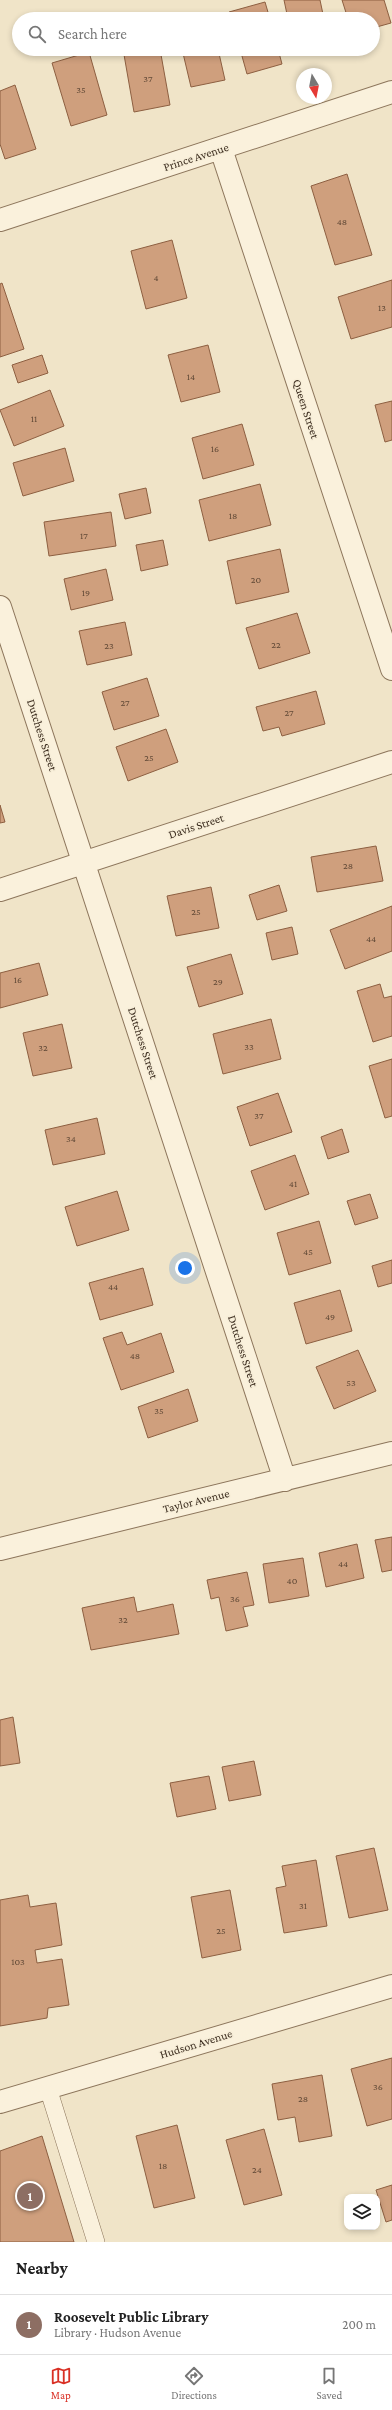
<!DOCTYPE html>
<html lang="en">
<head>
<meta charset="utf-8">
<style>
	:root { --surface:#fff; --page:#f6f6f6; --text:#222; --muted:#767676; --line:#e0e0e0; --accent:#d93025 }
	body { margin:0; font-family:"Crimson Pro",serif; background:var(--page); color:var(--text) }
	.controls { position:absolute; right:12px; bottom:12px; display:grid; overflow:hidden; border-radius:8px; box-shadow:0 2px 6px #0003 }
	.controls button { width:36px; height:36px; display:grid; place-items:center; padding:0; border:0; border-bottom:1px solid var(--line); background:var(--surface); color:var(--text); font:20px sans-serif }
	.compass { position:absolute; left:296px; top:68px; width:36px; height:36px; border-radius:50%; background:var(--surface); box-shadow:0 2px 6px #0003; rotate:170deg }
	.you { position:absolute; left:185px; top:1268px; width:14px; height:14px; margin:-10px; border:3px solid #fff; border-radius:50%; background:#1a73e8; box-shadow:0 0 0 6px #1a73e833 }
	.badge { display:grid; place-items:center; width:26px; height:26px; border-radius:50%; background:var(--accent); color:#fff; font-size:13px; font-weight:700 }
	.pin { position:absolute; translate:-50% -50%; border:2px solid #fff; box-shadow:0 1px 4px #0006 }
	.list { margin:0; padding:0; list-style:none }
	h2 { display:flex; justify-content:space-between; align-items:center; height:52px; margin:0; padding:0 16px; font-size:17px }
	h2 small { font-size:13px; font-weight:400; color:var(--muted) }
	.list li { display:grid; grid-template-columns:26px 1fr auto; gap:12px; align-items:center; box-sizing:border-box; height:60px; padding:0 16px; border-top:1px solid var(--line) }
	.list b { display:block; font-size:15px; white-space:nowrap }
	.list p { margin:0; font-size:13px; white-space:nowrap; color:var(--muted) }
	.list em { font-size:13px; font-style:normal; color:var(--muted) }
	.icon { flex:none; width:22px; height:22px; fill:none; stroke:currentColor; stroke-width:2; stroke-linecap:round; stroke-linejoin:round }
	.map { position:relative; flex:none; width:392px; height:2242px; overflow:hidden }
	.search { position:absolute; background:var(--surface); box-shadow:0 2px 6px #0003; left:12px; right:12px; top:12px; height:44px; display:flex; align-items:center; gap:10px; box-sizing:border-box; padding:0 14px; border-radius:22px; color:var(--muted); font-size:15px }
	.sheet { height:112px; background:var(--surface) }
	nav { display:flex; justify-content:space-around; align-items:center; box-sizing:border-box; height:56px; border-top:1px solid var(--line); background:var(--surface); font-size:11px; color:var(--muted) }
	nav a { display:grid; justify-items:center; gap:2px }
	nav .on { color:var(--accent) }
	.map>svg:first-child { display:block }
	.building { fill:#cf9f7d; stroke:#8d5f41 }
	.lines { fill:none; stroke-linecap:round; stroke-linejoin:round }
	.lane-casing { stroke:#8d765c; stroke-width:18 }
	.street-casing { stroke:#8d765c; stroke-width:24 }
	.lane { stroke:#faf1dc; stroke-width:17 }
	.street { stroke:#faf1dc; stroke-width:22 }
	.labels { text-anchor:middle; stroke-width:3; stroke-linejoin:round; paint-order:stroke }
	.number-label { font-size:10px; fill:#624a37 }
	.street-label { font-size:12px; fill:#3d2e20; stroke:#f7eed8 }
</style>
</head>
<body>
<div class="map">
<svg width="392" height="2242" viewBox="0 0 392 2242">
	<rect width="100%" height="100%" fill="#f0e4c8"/>
	<path class="building" d="M284,0H320L324,19H288Z
		M342,0H384L391,23L373,28V19H348Z
		M265,2L270,19H231L229,12Z
		M210,15L211,19H194Z
		M123,49H160L170,105L134,112Z
		M182,49H218L225,80L191,87Z
		M240,49H278L282,64L247,74Z
		M294,49H319L296,54Z
		M89,52L107,115L71,126L52,63Z
		M15,85L36,149L5,159L0,144V91Z
		M347,174L372,255L335,265L311,186Z
		M172,240L187,298L146,309L131,251Z
		M392,280V327L351,339L338,297Z
		M2,283L24,349L0,357V284Z
		M208,345L220,392L181,402L168,355Z
		M42,355L48,373L18,383L12,365Z
		M50,390L64,426L14,446L0,410Z
		M392,401V440L385,442L375,405Z
		M242,424L254,465L203,479L192,438Z
		M65,448L74,481L23,496L13,463Z
		M260,484L271,525L209,541L199,500Z
		M146,488L151,513L125,519L119,494Z
		M111,512L116,546L49,556L44,522Z
		M163,540L168,565L141,571L136,545Z
		M280,549L289,592L236,604L227,561Z
		M106,569L113,600L71,610L64,579Z
		M297,613L310,653L259,669L246,628Z
		M125,622L132,655L87,665L79,631Z
		M147,678L159,716L114,730L102,692Z
		M316,691L325,724L282,736L279,727L263,731L256,707Z
		M166,729L178,762L128,781L116,747Z
		M0,805L5,822L0,823Z
		M376,846L383,881L317,892L311,857Z
		M279,885L287,911L257,920L249,895Z
		M211,887L219,928L176,936L167,896Z
		M392,906V951L345,969L330,930Z
		M292,927L298,954L272,960L266,933Z
		M231,954L243,994L199,1007L187,967Z
		M39,963L48,995L0,1008V973Z
		M380,984L384,998L392,996V1036L373,1042L357,991Z
		M271,1019L281,1059L223,1074L213,1034Z
		M62,1024L72,1068L33,1076L23,1033Z
		M392,1059V1116L385,1118L369,1066Z
		M278,1093L292,1132L250,1146L237,1107Z
		M97,1118L105,1154L53,1165L45,1130Z
		M342,1129L349,1152L328,1159L321,1137Z
		M295,1155L309,1194L265,1210L251,1171Z
		M117,1191L129,1230L77,1246L65,1207Z
		M370,1194L378,1218L355,1225L347,1201Z
		M319,1221L331,1263L289,1275L277,1233Z
		M392,1260V1283L378,1287L372,1266Z
		M143,1268L153,1305L100,1320L89,1283Z
		M340,1290L352,1331L306,1344L294,1303Z
		M122,1332L127,1345L161,1333L174,1372L121,1390L103,1338Z
		M358,1350L376,1391L334,1409L316,1367Z
		M188,1389L198,1421L148,1438L138,1407Z
		M392,1537V1570L382,1572L375,1540Z
		M357,1544L364,1578L326,1587L319,1553Z
		M303,1558L309,1596L269,1603L263,1564Z
		M247,1572L254,1605L243,1607L248,1626L226,1631L219,1597L211,1599L207,1580Z
		M134,1597L137,1612L173,1604L179,1634L91,1650L82,1608Z
		M13,1717L20,1763L0,1766V1720Z
		M254,1761L261,1795L229,1801L222,1767Z
		M209,1776L216,1809L177,1817L170,1783Z
		M374,1848L388,1910L349,1918L336,1856Z
		M316,1860L327,1926L284,1933L276,1888L286,1886L282,1866Z
		M230,1890L241,1950L202,1958L191,1897Z
		M28,1895L30,1907L56,1903L62,1945L35,1950L37,1963L62,1959L69,2005L48,2008L47,2018L0,2026V1900Z
		M392,2058V2119L367,2126L351,2069Z
		M322,2075L332,2136L299,2142L295,2117L278,2120L272,2084Z
		M177,2125L195,2198L154,2208L136,2136Z
		M264,2129L282,2195L244,2205L226,2140Z
		M42,2136L74,2242H0V2151Z
		M392,2185V2220L386,2222L376,2190Z"/>
	<g class="lines">
		<defs>
			<path id="lane" d="M48,2088L96,2242"/>
			<path id="street" d="M221,149L392,669
				M0,220L392,92
				M0,607L285,1480
				M0,890L392,762
				M0,1549L392,1453
				M0,2102L392,1986"/>
		</defs>
		<use href="#lane" class="lane-casing"/>
		<use href="#street" class="street-casing"/>
		<use href="#lane" class="lane"/>
		<use href="#street" class="street"/>
	</g>
	<g class="labels">
		<g class="number-label">
			<text x="148" y="82">37</text>
			<text x="81" y="93">35</text>
			<text x="342" y="225">48</text>
			<text x="156" y="281">4</text>
			<text x="382" y="311">13</text>
			<text x="191" y="380">14</text>
			<text x="34" y="422">11</text>
			<text x="215" y="452">16</text>
			<text x="233" y="519">18</text>
			<text x="84" y="539">17</text>
			<text x="256" y="583">20</text>
			<text x="86" y="596">19</text>
			<text x="276" y="648">22</text>
			<text x="109" y="649">23</text>
			<text x="125" y="706">27</text>
			<text x="289" y="716">27</text>
			<text x="149" y="761">25</text>
			<text x="348" y="869">28</text>
			<text x="196" y="915">25</text>
			<text x="371" y="942">44</text>
			<text x="18" y="983">16</text>
			<text x="218" y="985">29</text>
			<text x="249" y="1050">33</text>
			<text x="43" y="1051">32</text>
			<text x="259" y="1119">37</text>
			<text x="71" y="1142">34</text>
			<text x="293" y="1187">41</text>
			<text x="308" y="1255">45</text>
			<text x="113" y="1290">44</text>
			<text x="330" y="1320">49</text>
			<text x="135" y="1359">48</text>
			<text x="351" y="1386">53</text>
			<text x="159" y="1414">35</text>
			<text x="343" y="1567">44</text>
			<text x="292" y="1584">40</text>
			<text x="235" y="1602">36</text>
			<text x="123" y="1623">32</text>
			<text x="303" y="1909">31</text>
			<text x="221" y="1934">25</text>
			<text x="18" y="1965">103</text>
			<text x="378" y="2090">36</text>
			<text x="303" y="2102">28</text>
			<text x="163" y="2169">18</text>
			<text x="257" y="2173">24</text>
		</g>
		<g class="street-label">
			<text transform="translate(196 157) rotate(-18)" y="4">Prince Avenue</text>
			<text transform="translate(306 409) rotate(72)" y="4">Queen Street</text>
			<text transform="translate(42 735) rotate(72)" y="4">Dutchess Street</text>
			<text transform="translate(196 826) rotate(-18)" y="4">Davis Street</text>
			<text transform="translate(143 1043) rotate(72)" y="4">Dutchess Street</text>
			<text transform="translate(243 1351) rotate(72)" y="4">Dutchess Street</text>
			<text transform="translate(196 1501) rotate(-14)" y="4">Taylor Avenue</text>
			<text transform="translate(196 2044) rotate(-17)" y="4">Hudson Avenue</text>
		</g>
	</g>
</svg>
<div class="controls">
<button><svg class="icon" aria-label="layers" viewBox="0 0 24 24"><path d="M12 4l9 5-9 5-9-5zM3 14l9 5 9-5"/></svg></button>
</div>
<svg class="compass" viewBox="-18 -18 36 36"><path d="M0-13l5 13h-10z" fill="#e53935"/><path d="M0 13l5-13h-10z" fill="#767676"/></svg>
<div class="you"></div>
<div class="pin badge" style="left:30px;top:2196px;background:#8d6e63">1</div>
<div class="search"><svg class="icon" aria-label="search" viewBox="0 0 24 24"><circle cx="10" cy="10" r="6"/><path d="M15 15l6 6"/></svg>Search here</div>
</div>
<section class="sheet">
<h2>Nearby<small></small></h2>
<ul class="list">
<li><span class="badge" style="background:#8d6e63">1</span><div><b>Roosevelt Public Library</b><p>Library · Hudson Avenue</p></div><em>200 m</em></li>
</ul>
</section>
<nav>
<a class="on"><svg class="icon" aria-label="map" viewBox="0 0 24 24"><path d="M3 6l6-2 6 2 6-2v14l-6 2-6-2-6 2zM9 4v14M15 6v14"/></svg>Map</a>
<a><svg class="icon" aria-label="directions" viewBox="0 0 24 24"><path d="M12 3l9 9-9 9-9-9zM9 14v-3h6M13 9l2 2-2 2"/></svg>Directions</a>
<a><svg class="icon" aria-label="saved" viewBox="0 0 24 24"><path d="M7 4h10v16l-5-4-5 4z"/></svg>Saved</a>
</nav>
</body>
</html>
